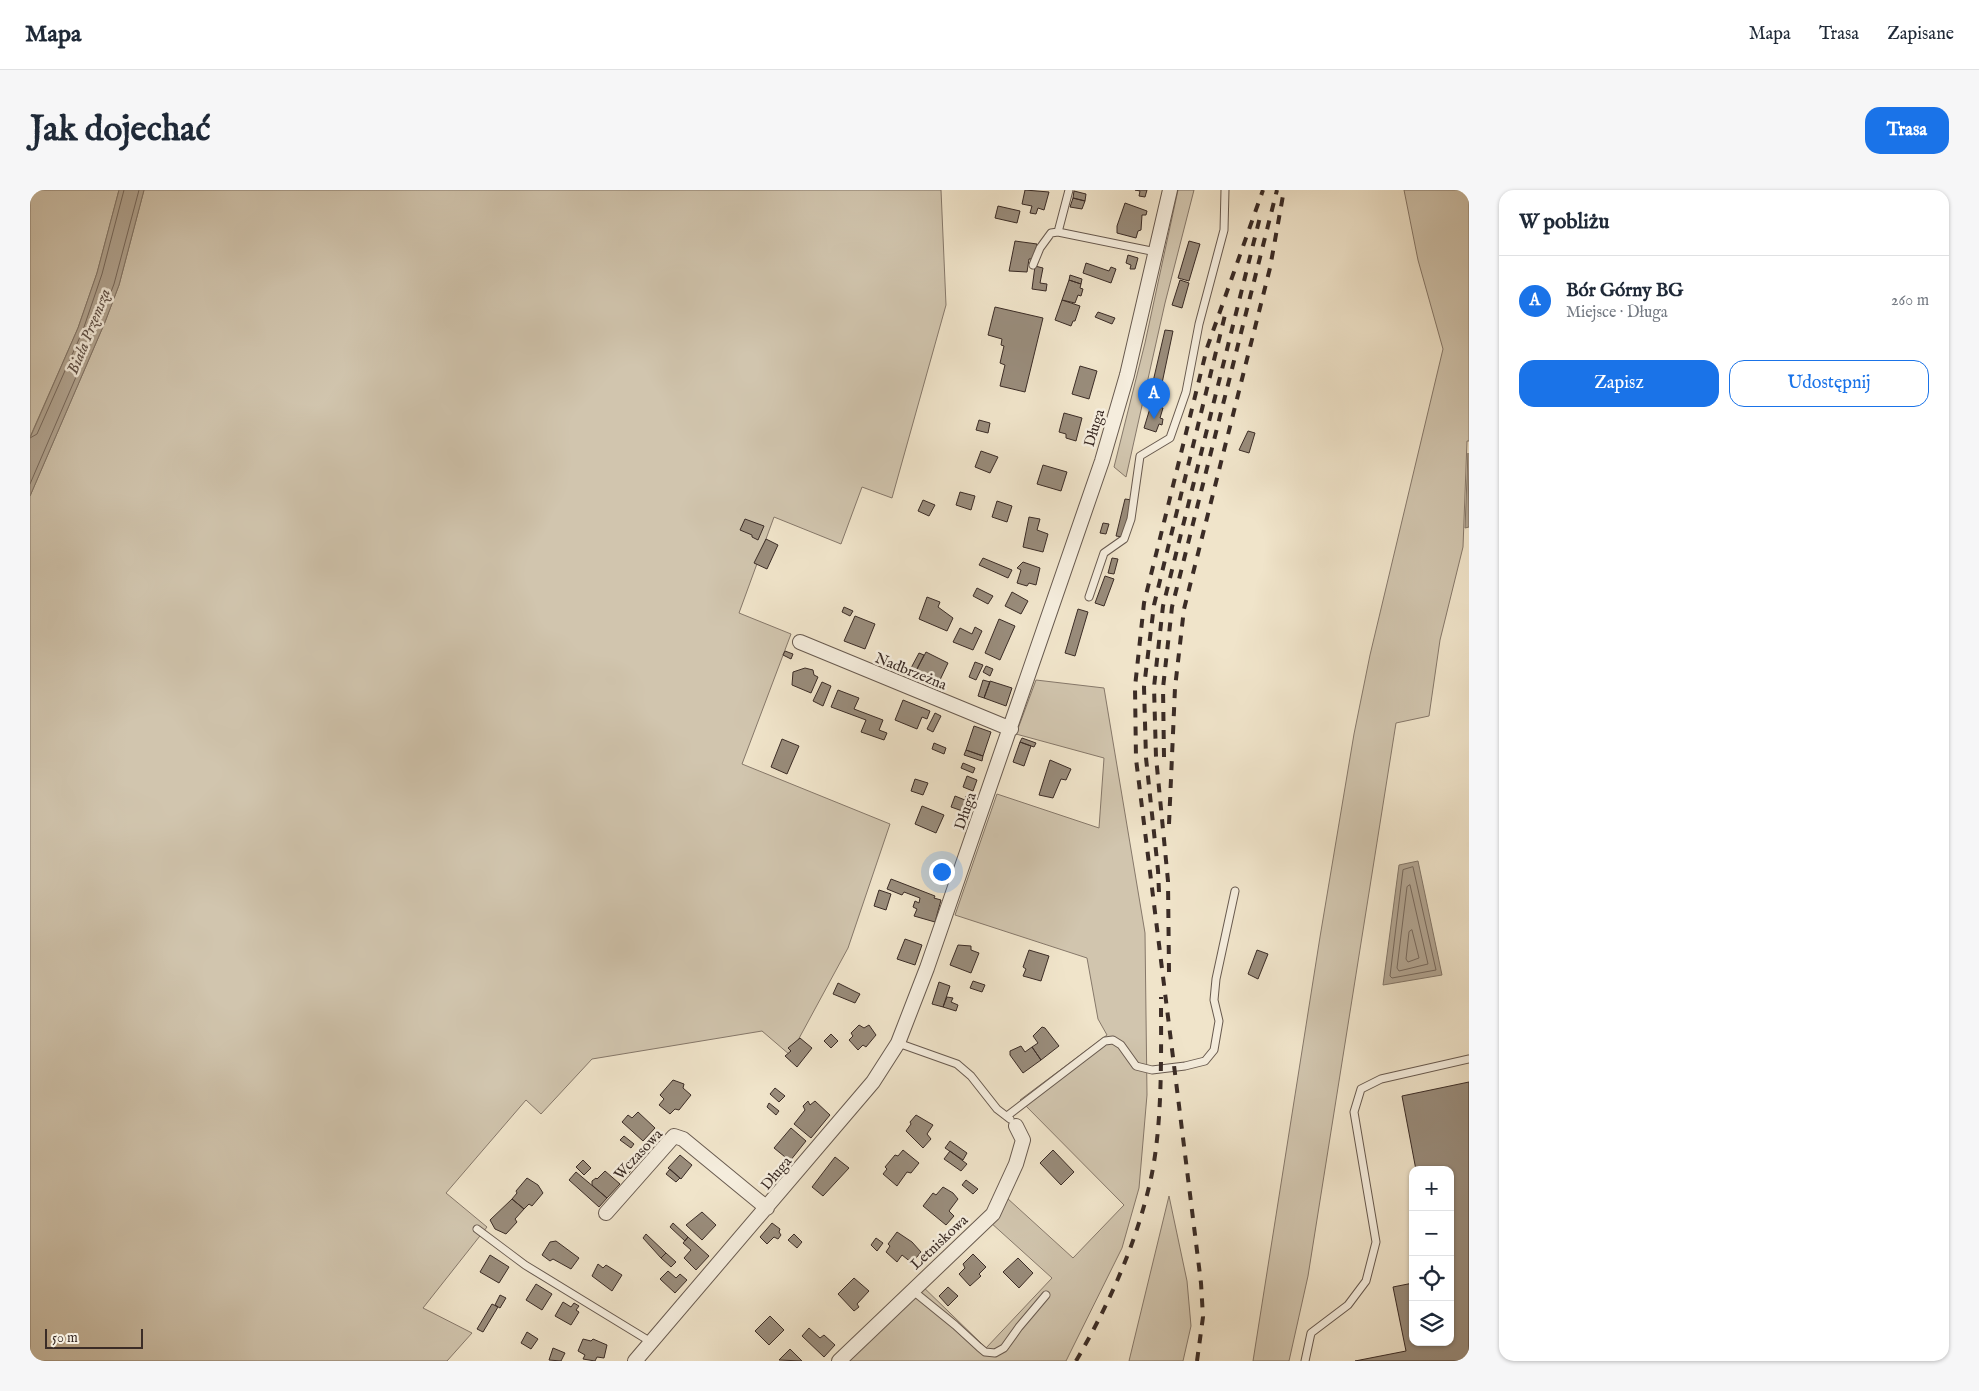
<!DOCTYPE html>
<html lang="pl">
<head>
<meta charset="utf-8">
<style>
	:root { --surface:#fff; --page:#f6f6f7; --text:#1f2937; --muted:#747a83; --line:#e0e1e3; --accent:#1a73e8 }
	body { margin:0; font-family:"IM FELL English",serif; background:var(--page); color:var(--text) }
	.controls { position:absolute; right:15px; bottom:15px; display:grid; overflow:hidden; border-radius:10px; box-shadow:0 1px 4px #0004 }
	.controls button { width:45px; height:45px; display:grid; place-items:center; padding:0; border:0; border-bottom:1px solid var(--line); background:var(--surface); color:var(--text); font:25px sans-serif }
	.scale { position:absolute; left:15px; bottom:12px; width:98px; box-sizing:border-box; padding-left:5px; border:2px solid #3b2c26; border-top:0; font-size:14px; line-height:18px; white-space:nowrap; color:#3b2c26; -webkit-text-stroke:4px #f5eddd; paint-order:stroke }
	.you { position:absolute; left:911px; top:681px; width:18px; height:18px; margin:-12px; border:4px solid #fff; border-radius:50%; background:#1a73e8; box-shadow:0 0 0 8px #1a73e833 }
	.badge { display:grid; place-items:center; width:32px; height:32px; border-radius:50%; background:var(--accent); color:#fff; font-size:16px; font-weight:700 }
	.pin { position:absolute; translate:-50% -41px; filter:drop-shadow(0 1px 2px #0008) }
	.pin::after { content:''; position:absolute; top:26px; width:18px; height:15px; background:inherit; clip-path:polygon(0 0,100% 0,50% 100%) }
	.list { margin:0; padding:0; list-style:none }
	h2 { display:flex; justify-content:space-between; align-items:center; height:65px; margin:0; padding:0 20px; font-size:21px }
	h2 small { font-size:16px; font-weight:400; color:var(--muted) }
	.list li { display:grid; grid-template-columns:32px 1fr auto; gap:15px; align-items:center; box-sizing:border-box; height:90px; padding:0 20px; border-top:1px solid var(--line) }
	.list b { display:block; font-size:19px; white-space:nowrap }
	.list p { margin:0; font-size:16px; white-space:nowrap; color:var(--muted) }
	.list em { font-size:16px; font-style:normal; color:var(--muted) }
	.actions { display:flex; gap:10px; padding:15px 20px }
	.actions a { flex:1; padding:11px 0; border:1px solid var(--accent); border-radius:15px; text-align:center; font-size:18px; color:var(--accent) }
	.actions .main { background:var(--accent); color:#fff }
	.icon { flex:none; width:28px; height:28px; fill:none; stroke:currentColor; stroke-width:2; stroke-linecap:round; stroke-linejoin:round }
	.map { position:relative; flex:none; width:1439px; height:1171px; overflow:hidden; border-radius:15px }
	header { display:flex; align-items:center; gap:30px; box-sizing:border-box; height:70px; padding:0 25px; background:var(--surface); border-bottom:1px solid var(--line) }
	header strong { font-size:24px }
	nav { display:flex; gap:28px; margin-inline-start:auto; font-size:18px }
	.intro { display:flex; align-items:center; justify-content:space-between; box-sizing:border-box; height:120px; padding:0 30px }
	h1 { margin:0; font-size:35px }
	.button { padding:12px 22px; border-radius:15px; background:var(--accent); color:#fff; font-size:18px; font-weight:700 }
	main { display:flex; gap:30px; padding:0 30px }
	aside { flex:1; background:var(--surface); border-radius:15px; box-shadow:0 1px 4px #0004 }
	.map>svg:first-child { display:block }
	.green { fill:#d1c5ae; stroke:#86786a }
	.water { fill:#b2a592; stroke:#827567 }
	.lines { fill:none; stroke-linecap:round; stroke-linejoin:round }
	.shore { stroke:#76685c; stroke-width:1 }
	.building { fill:#998c7b; stroke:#3b2c26 }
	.service-casing { stroke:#685a4f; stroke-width:9 }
	.minor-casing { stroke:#685a4f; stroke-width:16 }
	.service { stroke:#f5eddd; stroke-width:7 }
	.minor { stroke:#f5eddd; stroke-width:14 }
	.rail { stroke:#3b2c26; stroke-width:4; stroke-dasharray:9 9; stroke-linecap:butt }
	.labels { text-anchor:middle; stroke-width:5; stroke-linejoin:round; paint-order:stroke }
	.street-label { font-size:15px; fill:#3b2c26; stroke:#f5eddd }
	.water-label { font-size:16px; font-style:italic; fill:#5f5046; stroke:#f5eddd }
</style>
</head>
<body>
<header>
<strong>Mapa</strong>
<nav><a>Mapa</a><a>Trasa</a><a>Zapisane</a></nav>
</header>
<div class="intro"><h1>Jak dojechać</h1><a class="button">Trasa</a></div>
<main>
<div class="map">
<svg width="1439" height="1171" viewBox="0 0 1439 1171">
	<rect width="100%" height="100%" fill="#f0e4ca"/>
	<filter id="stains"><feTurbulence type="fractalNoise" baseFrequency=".004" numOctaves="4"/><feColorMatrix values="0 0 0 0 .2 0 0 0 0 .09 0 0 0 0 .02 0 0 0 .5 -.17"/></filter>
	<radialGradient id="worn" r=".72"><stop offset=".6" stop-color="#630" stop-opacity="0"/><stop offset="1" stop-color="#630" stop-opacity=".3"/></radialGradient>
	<path class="green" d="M0,0H89L67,83L48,138L0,247Z
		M114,0H911L916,115L862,308L832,297L811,354L744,327L709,423L761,444L712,574L860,634L818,758L760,865L732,841L562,869L511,924L496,910L416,1003L457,1037L393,1118L442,1143L417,1171H0V306L75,132L89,95Z
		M1148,0H1164L1135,113L1096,287L1084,277L1115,153Z
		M1374,0H1439V251H1437L1433,357L1410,450L1399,526L1366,533L1278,1086L1259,1171H1223L1290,747L1324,544L1340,465L1413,159L1388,70Z
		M1006,490L1074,498L1115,743L1117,905L1109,998L1092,1058L1036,1171H802L885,1089L956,1158L1022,1088L960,1032L977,1008L1043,1068L1094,1015L990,910L1077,845L1068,829L1057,768L925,725L967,604L1069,638L1074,568L986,544Z
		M1139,1006L1157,1091L1161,1136L1153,1171H1099Z"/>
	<path class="water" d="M89,0H114L89,95L75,132L0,306V248L48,138L67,83Z
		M1438,263L1439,337L1435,338Z
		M1388,671L1412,785L1353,795L1369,675Z"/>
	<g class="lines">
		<path class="shore" d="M0,248L7,244L53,140L72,84L94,0
			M0,294L70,131L84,94L109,0
			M1383,677L1406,780L1362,788L1360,786L1373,680Z
			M1380,695L1398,774L1369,781L1367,778L1377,697Z
			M1382,740L1389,768L1378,772L1376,769L1379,742Z"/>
	</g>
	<path class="building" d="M995,0L1019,2L1014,20L1008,18L1006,24L1000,23L1002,16L992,14Z
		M1105,0H1117L1115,7L1109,6L1110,1Z
		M1044,1L1056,4L1055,11L1043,8Z
		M1043,8L1055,11L1052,19L1040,17Z
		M1095,13L1117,21L1116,25H1112L1111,40L1108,41L1106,48L1087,43V36Z
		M968,16L990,21L987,33L965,28Z
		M985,51L1007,54L1004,69H999L997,82L979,81Z
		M1159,51L1170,54L1159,91L1148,88Z
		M1098,65L1108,68L1105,79H1100L1101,75L1096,73Z
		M1056,73L1079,81L1081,77L1086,79L1081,93L1053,83Z
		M1005,76L1013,78L1010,93L1017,94L1016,101L1002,99Z
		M1040,85L1052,89L1051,94L1039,90Z
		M1039,90L1051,94L1050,98L1053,99L1051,106L1048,105L1045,113L1032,110Z
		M1150,90L1159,93L1152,118L1142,115Z
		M1032,110L1050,116L1045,131H1043L1041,136L1025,130Z
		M965,117L1013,128L995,202L970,196L975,175L970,173L974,156L971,155L972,149L958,145Z
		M1068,122L1085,128L1082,134L1065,127Z
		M1135,140L1143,141L1131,198L1122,196Z
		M1050,176L1067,181L1059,209L1042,204Z
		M1121,215L1133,218L1130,228L1133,229L1132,235L1129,234L1126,242L1114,238Z
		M1034,223L1052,228L1046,251L1036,248V244L1029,242Z
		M949,230L960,233L958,243L946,240Z
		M1218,241L1225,243L1219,263L1209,260Z
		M951,261L968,267L960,283L945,277Z
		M1013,275L1037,282L1031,301L1007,294Z
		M930,302L945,306L941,320L926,315Z
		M1095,309L1102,310L1093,347L1086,346Z
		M893,310L905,315L899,326L888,321Z
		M967,311L982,316L977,332L962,327Z
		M999,327L1010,329L1007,340L1018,344L1013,362L993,357Z
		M715,329L734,336L728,350L722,347V345L710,340Z
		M1073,333L1079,334L1076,344L1070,343Z
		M736,349L748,355L737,379L724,373Z
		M953,368L982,380L978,388L949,375Z
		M1082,368L1088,369L1084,384L1078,383Z
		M993,372L1010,378L1006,395L999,393L997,396L987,393L991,380L987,378Z
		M1075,386L1084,389L1074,416L1065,413Z
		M947,398L963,406L958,414L943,406Z
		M982,402L998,411L991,424L975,416Z
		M897,407L910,412L908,417L923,428L917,441L889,429Z
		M814,417L823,421L820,426L812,422Z
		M1048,419L1058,422L1045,466L1035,463Z
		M825,426L845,434L835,459L814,451Z
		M969,429L985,436L970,470L955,463Z
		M945,437L952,441L943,460L923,452L930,438L942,444Z
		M755,461L763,464L761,469L753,465Z
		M896,462L918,473L909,492L886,481Z
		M889,463L894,465L886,481L881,478Z
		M945,472L953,475L946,490L939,487Z
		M956,476L963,479L960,486L953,482Z
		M775,478L783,480L784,485L788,487L781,503L762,495L763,482Z
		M953,490L960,492L954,508L948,506Z
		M960,491L982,498L976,516L954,508Z
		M792,492L801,496L793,516L783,511Z
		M808,500L829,508L824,519L853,530L849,540L857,543L854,550L831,542L836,530L801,517Z
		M873,510L900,521L897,529L892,527L887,539L865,530Z
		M905,523L911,526L903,542L897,539Z
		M944,536L961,542L953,566L936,560Z
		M992,548L1006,553L1004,557L990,552Z
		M752,549L769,556L757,584L741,577Z
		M990,552L1001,556L994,576L983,572Z
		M904,553L916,558L914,564L902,559Z
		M936,560L953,566L952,571L934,565Z
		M1020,570L1041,579L1036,590L1031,589L1023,608L1009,605Z
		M933,573L945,578L943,583L931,578Z
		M937,586L947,590L943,601L933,597Z
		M885,589L898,593L893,605L881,601Z
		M925,606L935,610L936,606L943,609L938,623L921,617Z
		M892,616L914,625L906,643L885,634Z
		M861,689L905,706L904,708L911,710L905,732L884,726L887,719L883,717L885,711L889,713L890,708L874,702L872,705L857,699Z
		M849,700L861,704L856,720L844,716Z
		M875,749L892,755L885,775L867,769Z
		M928,755L941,756V760L949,763L941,783L920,775Z
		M999,760L1019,766L1011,791L993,786L996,779L993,777Z
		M1227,760L1238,764L1228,789L1218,784Z
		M943,791L955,795L952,802L940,798Z
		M909,792L920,796L913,817L902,814Z
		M808,793L830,804L825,813L803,804Z
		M917,807L923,808L921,812L928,815L926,821L913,817Z
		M829,835L834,838L839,835L846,845L836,857L833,855L828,860L819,850L823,846L821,843Z
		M1012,837L1015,838L1029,856L1011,870L1002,857L1008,853L1003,846Z
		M801,844L808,851L801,858L794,851Z
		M770,848L782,858L767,877L755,866L761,861L758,858Z
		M991,856L995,862L1002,857L1011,870L993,883L980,865V861Z
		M643,890L654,894L653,898L661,905L649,920L645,919L640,924L629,915L634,909L630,905Z
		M1439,892V1171H1325L1376,1161L1363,1097L1383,1093V1152H1420V980H1386L1372,906Z
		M745,898L755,906L749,912L740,904Z
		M778,911L780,915L785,911L800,925L781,948L764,934L775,920L773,916Z
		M739,913L749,921L746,925L737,917Z
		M608,922L625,938L613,951L592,932L598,925L602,928Z
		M886,925L903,935L897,944L901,949L893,958L876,941L881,934L880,932Z
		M761,938L776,951L760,971L744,958Z
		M594,946L604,954L601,958L590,950Z
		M920,951L937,963L933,970L915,958Z
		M873,960L889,973L881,983L877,982L867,996L853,984L857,979L855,977L865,965L868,966Z
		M1023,960L1044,982L1031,995L1010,973Z
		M920,961L937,974L931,981L914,969Z
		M650,965L662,975L651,989L638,978Z
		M805,967L819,978L793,1006L782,997Z
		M553,970L561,978L554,985L546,977Z
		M597,970L605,977L593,989L586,982Z
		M640,979L650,988L646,992L636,984Z
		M575,981L590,994L577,1008L562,995V991L566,988L567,989Z
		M546,982L577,1008L569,1017L539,990Z
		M497,988L508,995L513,1003L502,1016L499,1014L494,1019L482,1009L487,1003L486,1001Z
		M936,990L948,999L943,1004L932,995Z
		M913,997L923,1003L928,1009L919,1021L924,1026L916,1035L893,1016L903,1003L906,1005Z
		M482,1009L494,1019L485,1029L487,1032L476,1044L465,1039L460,1030Z
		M672,1022L686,1035L672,1050L656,1035Z
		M643,1033L658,1047L655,1051L640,1037Z
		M742,1033L750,1039L749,1042L751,1045L748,1049L744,1047L737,1054L730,1047Z
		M867,1042L882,1052L891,1062L882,1073L872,1065L867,1072L856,1062L860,1056L858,1054Z
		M616,1044L636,1063L631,1068L613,1048Z
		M764,1044L772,1052L767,1058L758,1050Z
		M658,1047L679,1066L666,1080L654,1068L661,1060L653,1053Z
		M846,1048L853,1053L847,1061L841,1055Z
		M526,1051L549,1068L541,1079L523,1069L520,1071L512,1065L520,1052Z
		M636,1063L646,1072L641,1077L631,1068Z
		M943,1064L956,1077L949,1084L951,1086L940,1096L929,1084L935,1078L933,1074Z
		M460,1065L479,1077L469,1093L450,1082Z
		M988,1068L1003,1083L989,1098L973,1082Z
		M568,1074L573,1078L576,1075L592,1085L582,1101L562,1086Z
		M638,1081L646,1088L650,1084L657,1090L645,1103L630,1089Z
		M824,1088L839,1101L827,1114L829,1117L824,1121L808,1104Z
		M506,1094L522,1104L512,1120L496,1110Z
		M918,1097L928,1106L918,1116L909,1106Z
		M470,1105L476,1108L470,1118L465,1115Z
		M533,1112L541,1117L544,1113L549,1116L546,1120L549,1122L541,1135L525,1126Z
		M462,1114L468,1117L453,1142L447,1139Z
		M740,1126L754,1140L739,1155L725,1141Z
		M779,1138L790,1148L794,1145L805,1155L794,1167L772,1146Z
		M497,1142L508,1149L501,1159L491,1153Z
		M553,1149L561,1151L563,1149L577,1155L574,1168L567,1167L565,1171L553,1169L555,1165L548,1161Z
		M523,1158L535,1163L531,1171L519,1170Z
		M760,1159L772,1171L749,1170Z"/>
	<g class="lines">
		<defs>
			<path id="service" d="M1039,0L1028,42L1126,62
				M1003,75L1010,58L1021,43L1028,42
				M1059,407L1074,363L1094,349L1101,329L1110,266L1140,248L1156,202L1169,134L1194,40L1195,0
				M868,853L927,874L941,886L967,919L980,929
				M977,926L1075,851L1083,850L1091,855L1106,876L1122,880L1155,876L1175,871L1184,860L1189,831L1184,810L1186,789L1205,701
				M447,1039L495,1075L621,1152
				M882,1100L925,1135L949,1157L955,1162L965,1163L974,1158L989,1137L1016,1105
				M1275,1171L1281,1143L1318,1115L1336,1091L1346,1052L1324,922L1331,899L1351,889L1439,869"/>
			<path id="minor" d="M770,452L981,539
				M576,1023L644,946L653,949L737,1018
				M605,1171L843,892L868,853L897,778L1072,271L1097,185L1140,0
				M809,1171L963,1024L986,974L993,950L986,936"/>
		</defs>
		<use href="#service" class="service-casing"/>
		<use href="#minor" class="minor-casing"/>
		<use href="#service" class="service"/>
		<use href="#minor" class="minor"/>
		<path class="rail" d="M1134,567L1133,498L1142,417L1247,0
			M1139,634L1145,498L1154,419L1240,78L1254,0
			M1129,702L1128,680L1116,568L1114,497L1124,415L1195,125
			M1139,782L1138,691L1126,567L1124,497L1133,416L1231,23
			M1046,1171C1078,1116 1104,1059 1119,997C1133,940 1131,866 1131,807
			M1167,1171L1173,1127L1171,1093L1106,569L1105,497L1114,413L1177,158L1233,0"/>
	</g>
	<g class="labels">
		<g class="street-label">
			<text transform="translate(1064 238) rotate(-73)" y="5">Długa</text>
			<text transform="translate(881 481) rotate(22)" y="5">Nadbrzeżna</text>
			<text transform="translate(935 621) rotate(-71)" y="5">Długa</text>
			<text transform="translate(608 964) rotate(-47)" y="5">Wczasowa</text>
			<text transform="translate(746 983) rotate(-50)" y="5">Długa</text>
			<text transform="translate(909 1052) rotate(-43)" y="5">Letniskowa</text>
		</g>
		<g class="water-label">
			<text transform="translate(58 141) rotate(-68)" y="6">Biała Przemsza</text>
		</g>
	</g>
	<rect width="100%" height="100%" filter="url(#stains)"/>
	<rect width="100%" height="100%" fill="url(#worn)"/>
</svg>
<div class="controls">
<button>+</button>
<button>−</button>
<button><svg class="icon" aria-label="locate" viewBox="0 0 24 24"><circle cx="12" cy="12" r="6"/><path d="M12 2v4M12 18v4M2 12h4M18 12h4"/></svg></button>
<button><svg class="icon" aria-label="layers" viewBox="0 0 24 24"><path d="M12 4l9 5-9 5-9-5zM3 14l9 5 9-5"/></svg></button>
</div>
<div class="scale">50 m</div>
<div class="you"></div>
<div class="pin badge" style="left:1124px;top:229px">A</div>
</div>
<aside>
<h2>W pobliżu<small></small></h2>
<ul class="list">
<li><span class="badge">A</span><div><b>Bór Górny BG</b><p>Miejsce · Długa</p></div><em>260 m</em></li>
</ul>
<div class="actions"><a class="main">Zapisz</a><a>Udostępnij</a></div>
</aside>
</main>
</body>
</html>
